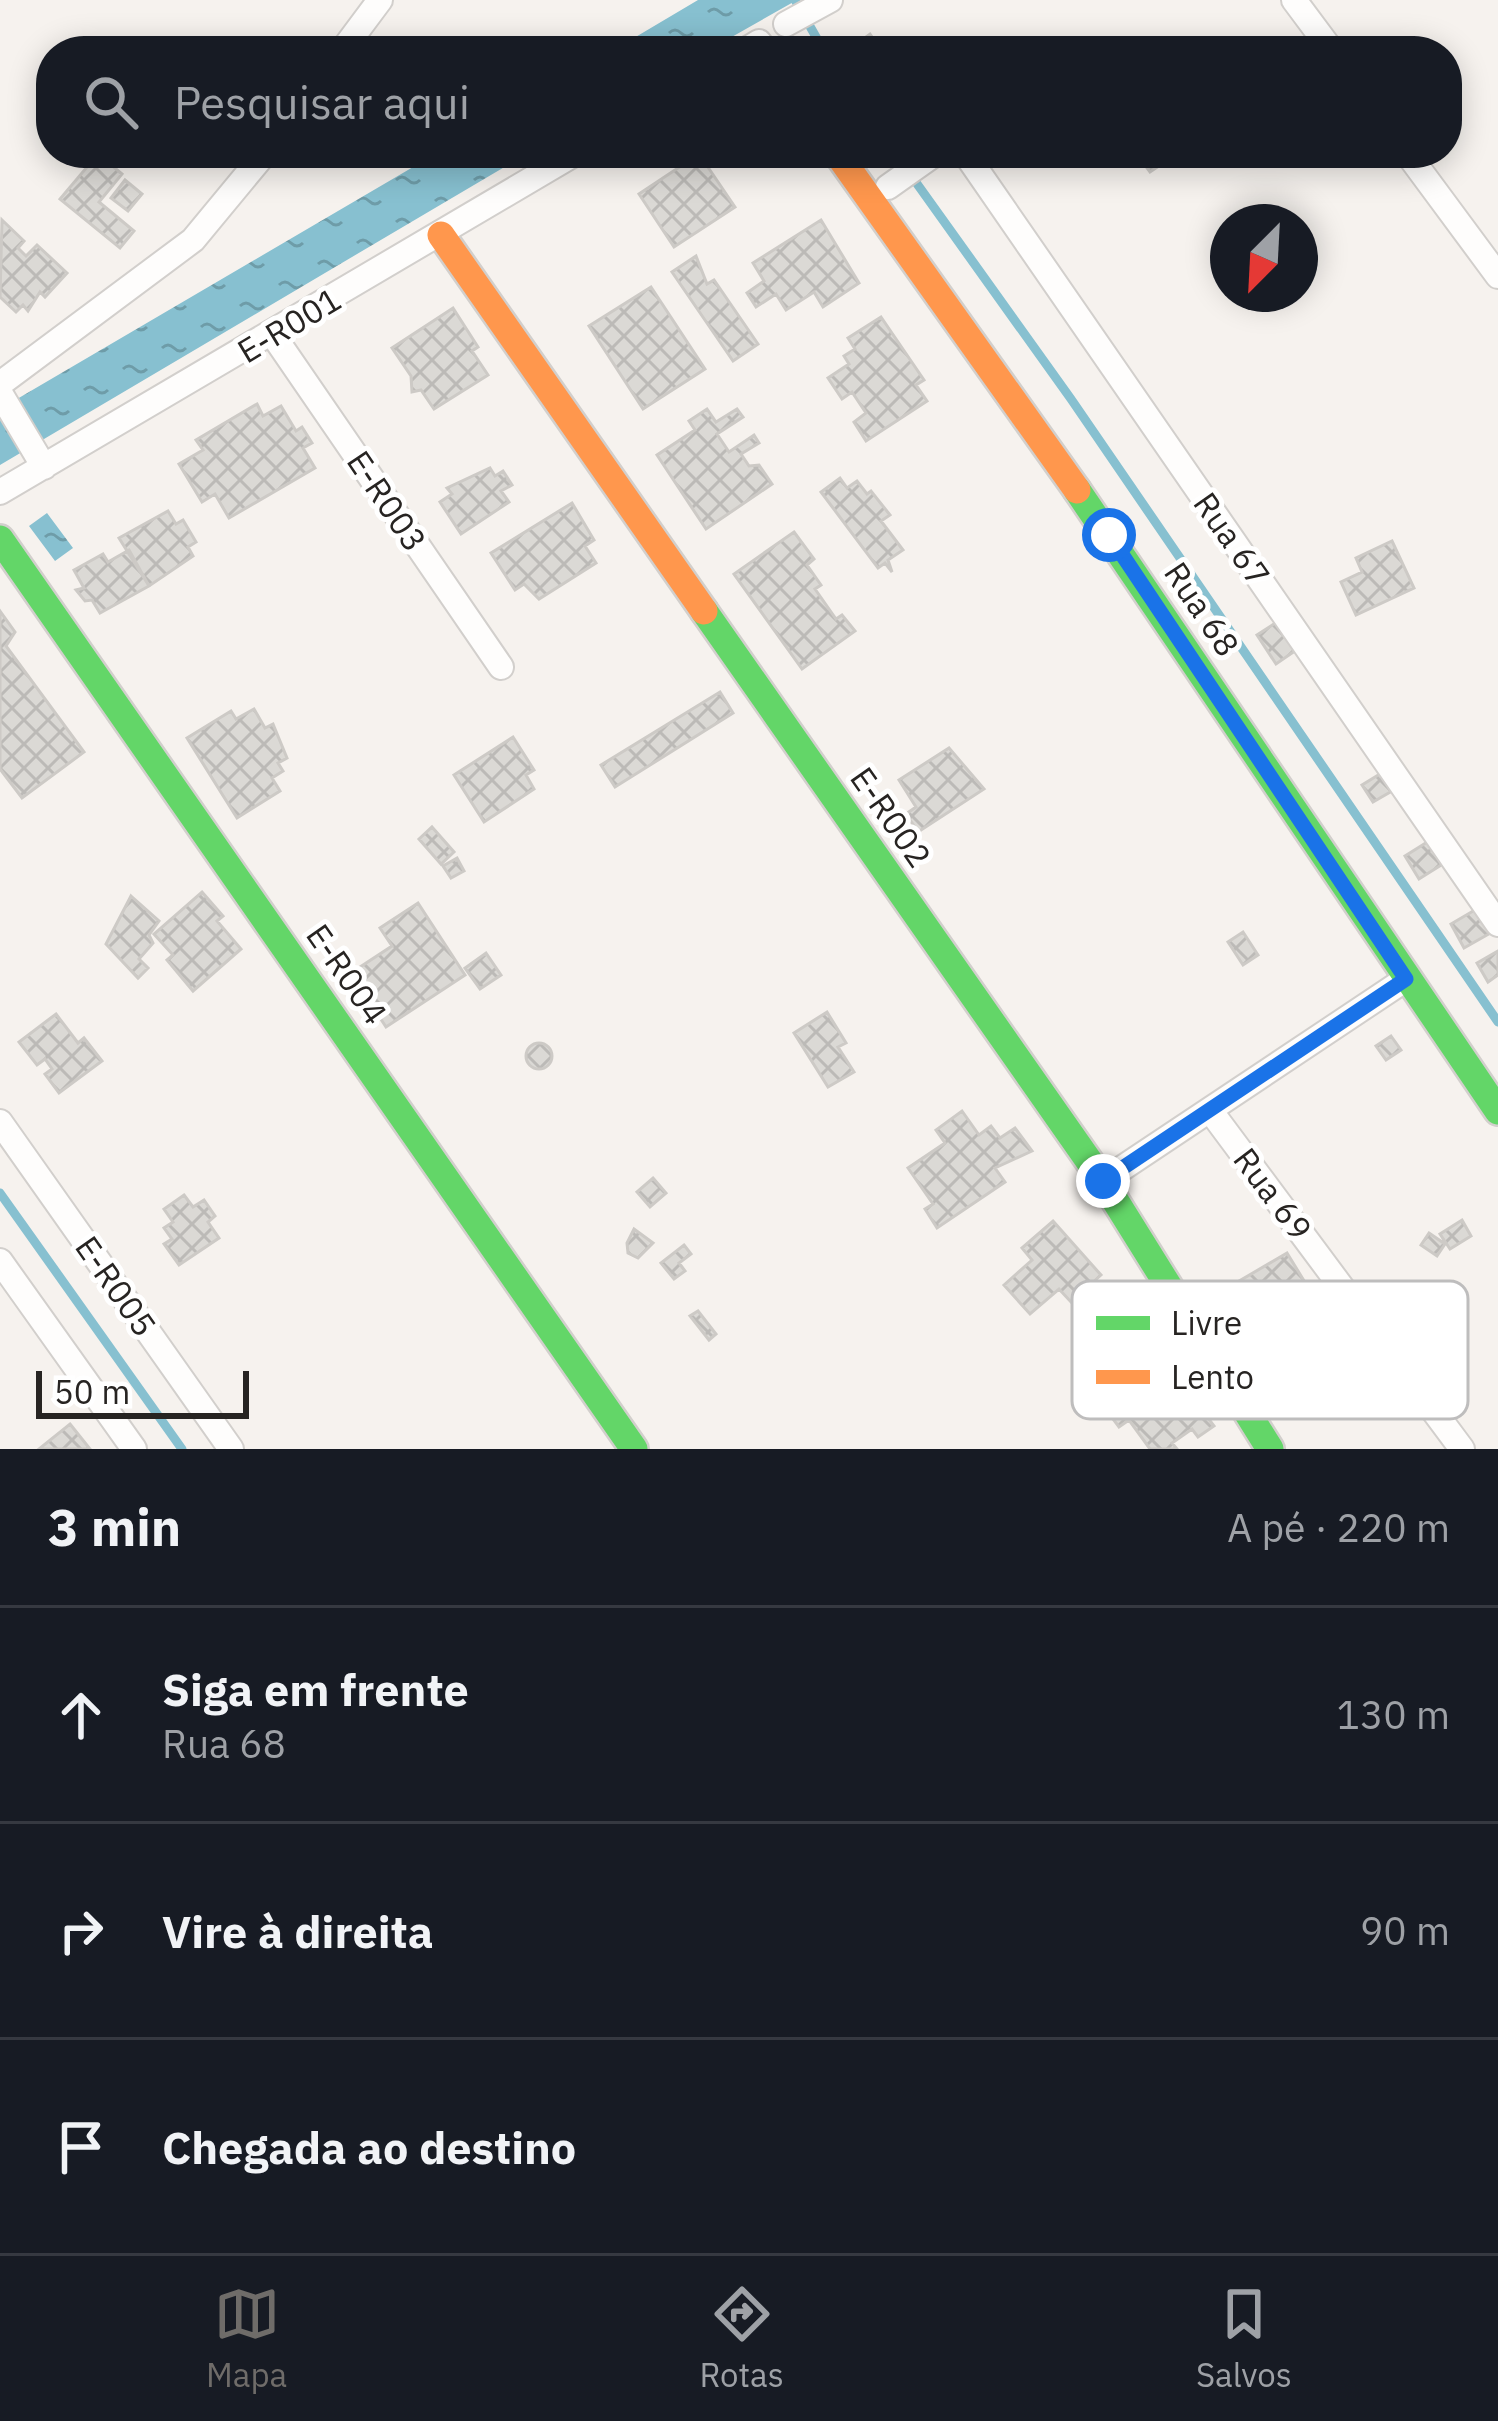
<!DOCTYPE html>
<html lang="pt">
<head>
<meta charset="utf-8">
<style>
	:root { --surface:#171b24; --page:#20242c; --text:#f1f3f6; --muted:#9ea1a6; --line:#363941; --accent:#6f6c69 }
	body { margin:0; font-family:"IBM Plex Sans",sans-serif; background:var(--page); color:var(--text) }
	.compass { position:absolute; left:1210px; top:204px; width:108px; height:108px; border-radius:50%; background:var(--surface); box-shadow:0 6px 30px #0003; rotate:204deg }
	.scale { position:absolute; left:36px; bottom:30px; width:213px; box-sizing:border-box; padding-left:12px; border:6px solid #272422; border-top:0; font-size:33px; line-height:42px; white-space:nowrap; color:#272422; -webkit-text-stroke:9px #fff; paint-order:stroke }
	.stop { position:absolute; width:36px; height:36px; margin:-27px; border:9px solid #1a73e8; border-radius:50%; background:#fff }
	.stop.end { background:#1a73e8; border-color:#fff; box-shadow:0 3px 12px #0008 }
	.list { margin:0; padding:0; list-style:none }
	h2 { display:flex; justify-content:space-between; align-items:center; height:156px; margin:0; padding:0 48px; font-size:51px }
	h2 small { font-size:39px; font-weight:400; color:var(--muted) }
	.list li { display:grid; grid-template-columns:78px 1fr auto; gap:36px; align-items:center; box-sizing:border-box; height:216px; padding:0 48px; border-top:3px solid var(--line) }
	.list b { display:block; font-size:45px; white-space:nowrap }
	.list p { margin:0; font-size:39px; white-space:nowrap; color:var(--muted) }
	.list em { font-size:39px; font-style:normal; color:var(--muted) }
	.icon { flex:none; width:66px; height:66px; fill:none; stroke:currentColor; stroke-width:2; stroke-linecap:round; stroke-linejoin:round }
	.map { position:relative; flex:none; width:1498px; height:1449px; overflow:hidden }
	.search { position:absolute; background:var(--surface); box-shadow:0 6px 30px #0003; left:36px; right:36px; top:36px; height:132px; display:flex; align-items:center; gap:30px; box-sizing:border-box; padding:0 42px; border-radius:48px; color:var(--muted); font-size:45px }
	.sheet { height:804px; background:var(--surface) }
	nav { display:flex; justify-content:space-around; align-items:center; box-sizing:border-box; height:168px; border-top:3px solid var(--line); background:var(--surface); font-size:33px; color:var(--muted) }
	nav a { display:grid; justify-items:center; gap:6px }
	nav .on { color:var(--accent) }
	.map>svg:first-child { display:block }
	.water { fill:url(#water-ripples) }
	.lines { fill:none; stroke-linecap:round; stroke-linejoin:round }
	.stream { stroke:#87c0d0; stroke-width:9 }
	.building { fill:url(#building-cross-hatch); stroke:#cdcac6; stroke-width:3 }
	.street-casing { stroke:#d2cfcc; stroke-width:28 }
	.fast-casing { stroke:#d2cfcc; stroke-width:32 }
	.slow-casing { stroke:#d2cfcc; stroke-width:32 }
	.street { stroke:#fefdfc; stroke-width:24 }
	.fast { stroke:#63d668; stroke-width:27 }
	.slow { stroke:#ff974d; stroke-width:27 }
	.route { stroke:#1a73e8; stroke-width:15 }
	.labels { text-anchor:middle; stroke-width:10; stroke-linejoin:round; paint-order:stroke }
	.street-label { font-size:33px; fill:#272422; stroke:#fff }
	.key { fill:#fff; stroke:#bebdbd; stroke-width:3 }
	.key-label { font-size:33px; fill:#272422 }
</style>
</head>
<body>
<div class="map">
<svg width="1498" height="1449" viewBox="0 0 1498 1449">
	<defs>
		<pattern id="water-ripples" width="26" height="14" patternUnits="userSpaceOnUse" patternTransform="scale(3)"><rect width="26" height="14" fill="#87c0d0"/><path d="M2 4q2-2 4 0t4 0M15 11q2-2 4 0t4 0" fill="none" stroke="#6e9ca8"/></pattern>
		<pattern id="building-cross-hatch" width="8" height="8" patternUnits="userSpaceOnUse" patternTransform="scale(3)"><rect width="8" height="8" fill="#dbd9d5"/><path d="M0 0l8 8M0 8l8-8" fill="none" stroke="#bcbab7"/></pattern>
	</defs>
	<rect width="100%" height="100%" fill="#f6f2ee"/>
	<path class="water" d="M698,0H797L707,51H612Z
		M437,153H528L0,465V409Z
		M47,513L73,548L55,561L29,526Z"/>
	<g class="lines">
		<path class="stream" d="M795,0L824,51
			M895,153L1071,399L1498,1022
			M0,1193L182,1449"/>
	</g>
	<path class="building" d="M870,34L882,51H847Z
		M1136,153H1178L1150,172Z
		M98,154L122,174L99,202L134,231L120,248L60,199Z
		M699,154L735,207L674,247L639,194Z
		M125,180L142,194L128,211L111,198Z
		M2,220L24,241L18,248L26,256L37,245L67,273L45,297L40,292L28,311L23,305L16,312L0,297Z
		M821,220L859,283L823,307L814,292L786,310L776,294L756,307L747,293L764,281L753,263Z
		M696,256L707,284L714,280L758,344L733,361L672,272Z
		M651,287L705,369L643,409L589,326Z
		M453,308L478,347L472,351L488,375L434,409L421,390L412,392L411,376L392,348Z
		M881,317L924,380L916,385L927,401L866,441L854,422L866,413L852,392L842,399L828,378L849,364L844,356L855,349L848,338Z
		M257,404L263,416L281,406L296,431L302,427L312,443L303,448L315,468L229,518L215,494L202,502L179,464L203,450L196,440Z
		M707,409L716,422L737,409L743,417L717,434L729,452L754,435L759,443L741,454L749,466L759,465L772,484L706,529L657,455L695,430L689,421Z
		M490,468L495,476L503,471L512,485L501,491L509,502L461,534L440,502L452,494L447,488Z
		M840,478L847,488L857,481L867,494L871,491L890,515L881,521L903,550L888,560L892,572L885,563L878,568L821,492Z
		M572,503L594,540L585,546L596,563L539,599L524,584L515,590L491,553Z
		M168,511L176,524L183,520L196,542L188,547L193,556L149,586L119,538Z
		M794,532L814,559L807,565L821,585L815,589L836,619L842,615L855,631L802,669L734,574Z
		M1392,541L1414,588L1356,615L1341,582L1362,572L1356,558Z
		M129,550L149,586L100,613L92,600L85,601L76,590L84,588L74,570L103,554L108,562Z
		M0,611L15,632L6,646L84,752L22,798L0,769Z
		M1283,618L1302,646L1276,664L1257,635Z
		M720,692L733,713L615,787L601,765Z
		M254,709L265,728L273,724L287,758L278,763L283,771L272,778L280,791L237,818L187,738L231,711L236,719Z
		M513,737L534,770L526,775L534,789L484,822L454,775Z
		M949,748L984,789L918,832L906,814L916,807L899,780Z
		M1388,769L1399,787L1373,802L1362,785Z
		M432,827L454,852L441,864L419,839Z
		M1432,839L1446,862L1419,879L1405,856Z
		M457,858L464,871L451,878L443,866Z
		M202,892L223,916L217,921L241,949L193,991L167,960L173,955L154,934Z
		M131,896L159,921L149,935L153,943L139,959L148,968L138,978L106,944Z
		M418,903L465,975L386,1027L351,973L392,946L380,928Z
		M1480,907L1494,931L1464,948L1451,924Z
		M1243,932L1258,955L1243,965L1228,942Z
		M1498,951V975L1488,982L1477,963Z
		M486,953L501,975L480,989L465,968Z
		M827,1012L846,1043L838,1047L854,1072L828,1087L794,1033Z
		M56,1014L78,1043L84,1038L102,1061L59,1093L45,1074L52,1069L45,1059L37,1065L19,1042Z
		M1391,1036L1401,1050L1386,1060L1376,1046Z
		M526 1056a13 13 0 1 1 26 0a13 13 0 1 1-26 0Z
		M962,1111L979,1135L991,1126L1000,1138L1015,1128L1032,1151L995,1168L1005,1182L937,1228L925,1209L933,1204L908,1168L945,1143L936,1130Z
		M653,1178L666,1193L650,1207L637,1192Z
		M184,1195L193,1207L204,1200L215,1216L208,1222L219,1238L179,1265L164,1244L172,1239L164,1228L173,1222L164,1209Z
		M1462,1220L1471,1236L1450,1249L1440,1234Z
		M1053,1221L1101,1275L1071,1302L1059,1289L1030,1314L1004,1285L1032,1260L1022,1248Z
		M634,1229L653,1243L638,1258L628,1253L627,1243Z
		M1429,1233L1445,1244L1437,1256L1421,1245Z
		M684,1245L691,1254L679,1263L685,1271L674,1279L661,1263Z
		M1287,1253L1306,1284L1283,1298L1294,1315L1289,1322L1295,1333L1256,1356L1246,1337L1239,1342L1228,1324L1237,1318L1217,1294Z
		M698,1311L716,1334L709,1340L690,1316Z
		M1146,1345L1192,1398L1186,1403L1192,1409L1198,1405L1214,1426L1198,1437L1192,1429L1172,1443L1177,1449H1150L1129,1420L1119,1427L1089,1387Z
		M70,1424L90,1449H39Z"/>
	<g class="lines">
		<defs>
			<path id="street" d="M1294,0L1332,51
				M786,24L830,0
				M342,51L380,0
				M744,51L759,42L766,51
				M965,153L1498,924
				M1407,153L1498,276
				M888,187L936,153
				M273,335L501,667
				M0,384L193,240L265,153
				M0,393L44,467
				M0,492L576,153
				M1212,1113L1462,1449
				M0,1122L231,1449
				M1103,1181L1406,979
				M0,1261L134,1449"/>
			<path id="fast" d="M1077,490L1498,1111
				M0,539L634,1449
				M704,611L1103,1181L1270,1449"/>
			<path id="slow" d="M837,153L1077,490
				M441,235L704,611"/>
		</defs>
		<use href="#street" class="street-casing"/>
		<use href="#fast" class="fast-casing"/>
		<use href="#slow" class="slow-casing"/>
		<use href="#street" class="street"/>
		<use href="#fast" class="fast"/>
		<use href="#slow" class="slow"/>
	</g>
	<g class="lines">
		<path class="route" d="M1103,1181L1406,979L1109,535"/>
	</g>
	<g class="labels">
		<g class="street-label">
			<text transform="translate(289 325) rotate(-31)" y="12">E-R001</text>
			<text transform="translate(387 501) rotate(56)" y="12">E-R003</text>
			<text transform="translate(1232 539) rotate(55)" y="12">Rua 67</text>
			<text transform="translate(1202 609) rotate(56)" y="12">Rua 68</text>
			<text transform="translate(891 817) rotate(55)" y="12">E-R002</text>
			<text transform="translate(347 974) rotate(55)" y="12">E-R004</text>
			<text transform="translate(1273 1194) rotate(53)" y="12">Rua 69</text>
			<text transform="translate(116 1286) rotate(55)" y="12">E-R005</text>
		</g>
	</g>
	<rect x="1072" y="1281" width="396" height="138" rx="18" class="key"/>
	<rect x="1096" y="1316" width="54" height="14" fill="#63d668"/>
	<rect x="1096" y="1370" width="54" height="14" fill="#ff974d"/>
	<g class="key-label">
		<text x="1171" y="1335">Livre</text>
		<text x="1171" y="1389">Lento</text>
	</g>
</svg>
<svg class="compass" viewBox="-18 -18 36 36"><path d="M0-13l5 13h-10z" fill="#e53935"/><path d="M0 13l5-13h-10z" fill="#9ea1a6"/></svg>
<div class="scale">50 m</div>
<div class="stop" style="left:1109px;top:535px"></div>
<div class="stop end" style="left:1103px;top:1181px"></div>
<div class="search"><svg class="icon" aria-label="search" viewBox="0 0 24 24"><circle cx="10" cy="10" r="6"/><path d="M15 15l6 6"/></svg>Pesquisar aqui</div>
</div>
<section class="sheet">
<h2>3 min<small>A pé · 220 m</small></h2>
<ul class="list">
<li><svg class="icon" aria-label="ahead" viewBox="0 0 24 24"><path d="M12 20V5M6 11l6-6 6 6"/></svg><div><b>Siga em frente</b><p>Rua 68</p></div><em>130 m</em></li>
<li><svg class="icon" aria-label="right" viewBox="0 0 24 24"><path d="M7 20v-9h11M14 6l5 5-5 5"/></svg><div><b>Vire à direita</b></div><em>90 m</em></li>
<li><svg class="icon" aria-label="arrive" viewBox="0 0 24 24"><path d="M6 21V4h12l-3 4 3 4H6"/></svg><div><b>Chegada ao destino</b></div></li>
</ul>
</section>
<nav>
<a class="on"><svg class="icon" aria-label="map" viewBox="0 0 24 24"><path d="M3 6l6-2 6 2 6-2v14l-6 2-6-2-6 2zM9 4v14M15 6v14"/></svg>Mapa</a>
<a><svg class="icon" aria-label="directions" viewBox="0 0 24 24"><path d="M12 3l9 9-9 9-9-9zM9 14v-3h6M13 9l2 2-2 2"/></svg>Rotas</a>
<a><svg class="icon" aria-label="saved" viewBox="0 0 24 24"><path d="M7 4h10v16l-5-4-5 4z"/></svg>Salvos</a>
</nav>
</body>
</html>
